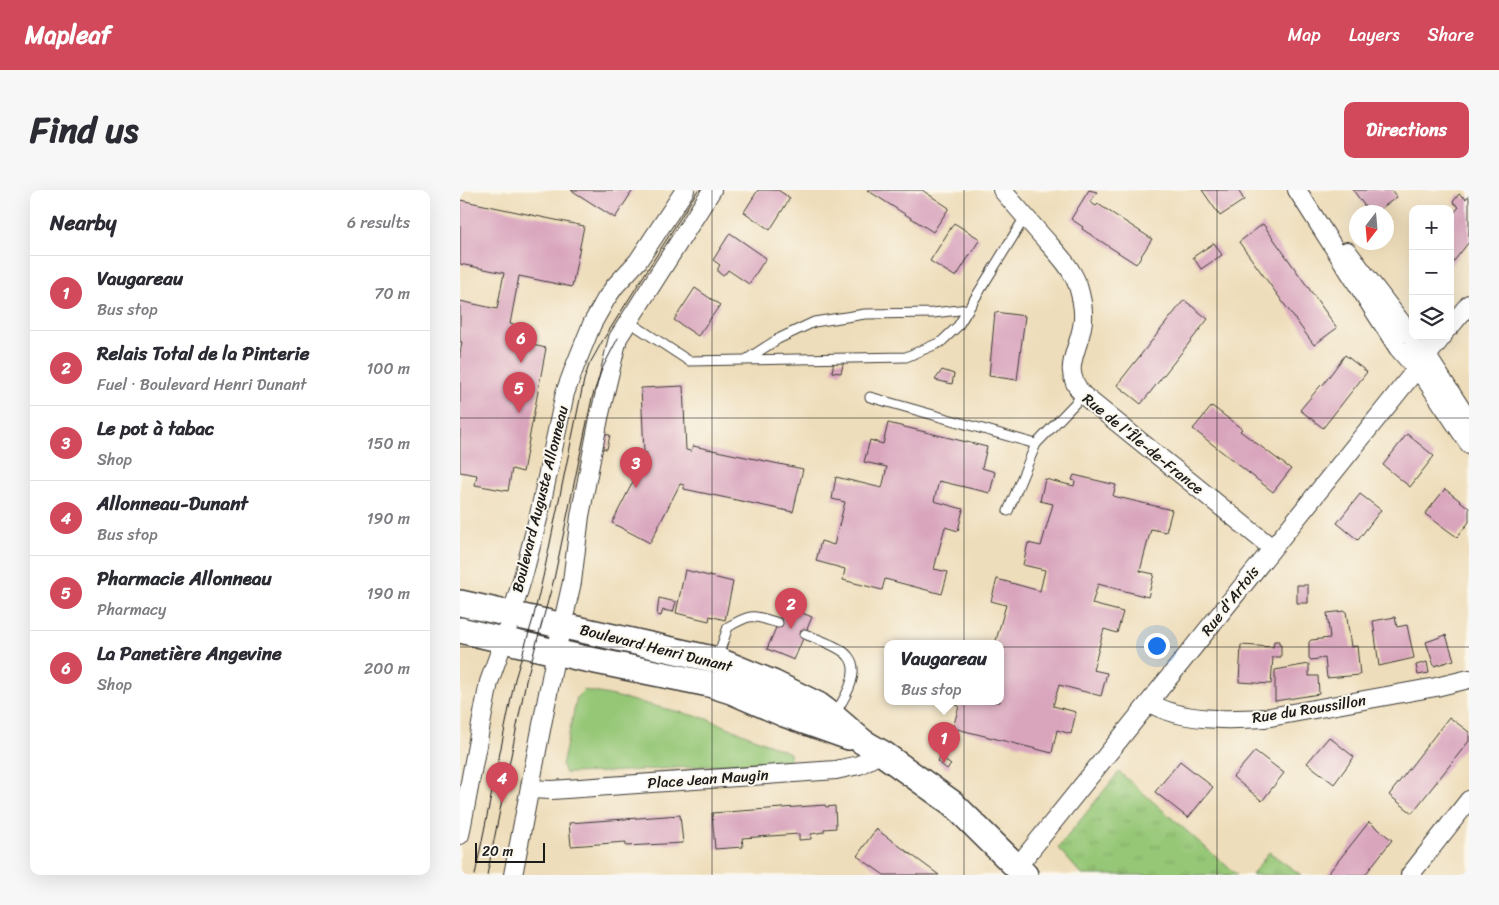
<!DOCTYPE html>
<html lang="en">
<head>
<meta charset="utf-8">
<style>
	:root { --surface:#fff; --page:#f7f7f7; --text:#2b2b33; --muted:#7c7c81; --line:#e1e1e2; --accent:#d1495b }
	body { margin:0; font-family:Sriracha,sans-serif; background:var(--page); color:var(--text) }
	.controls { position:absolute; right:15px; top:15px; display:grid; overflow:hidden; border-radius:10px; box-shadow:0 5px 20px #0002 }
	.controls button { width:45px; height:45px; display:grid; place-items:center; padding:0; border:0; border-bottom:1px solid var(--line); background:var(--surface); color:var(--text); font:25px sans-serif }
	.compass { position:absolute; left:889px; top:15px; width:45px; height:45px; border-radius:50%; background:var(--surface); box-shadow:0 5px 20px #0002; rotate:196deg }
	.scale { position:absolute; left:15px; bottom:12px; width:70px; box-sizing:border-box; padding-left:5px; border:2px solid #1c1c1c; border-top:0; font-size:14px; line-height:18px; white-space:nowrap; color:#1c1c1c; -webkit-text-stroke:4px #fbf7ec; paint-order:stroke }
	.you { position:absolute; left:696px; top:455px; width:18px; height:18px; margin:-12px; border:4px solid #fff; border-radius:50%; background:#1a73e8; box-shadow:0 0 0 8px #1a73e833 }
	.badge { display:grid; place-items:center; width:32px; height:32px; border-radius:50%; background:var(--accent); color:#fff; font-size:16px; font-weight:700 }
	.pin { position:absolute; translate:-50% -41px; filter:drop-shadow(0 1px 2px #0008) }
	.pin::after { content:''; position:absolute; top:26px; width:18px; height:15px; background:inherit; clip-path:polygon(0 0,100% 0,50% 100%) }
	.popup { position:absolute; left:424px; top:450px; width:120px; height:65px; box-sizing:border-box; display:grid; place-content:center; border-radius:10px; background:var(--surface); filter:drop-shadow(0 1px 4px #0005); font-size:16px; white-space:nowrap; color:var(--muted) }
	.popup b { font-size:19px; color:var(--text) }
	.popup::after { content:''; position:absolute; left:50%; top:100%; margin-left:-10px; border:10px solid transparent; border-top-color:var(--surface) }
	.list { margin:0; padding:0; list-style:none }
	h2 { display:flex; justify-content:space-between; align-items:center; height:65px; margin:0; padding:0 20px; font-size:21px }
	h2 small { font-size:16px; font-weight:400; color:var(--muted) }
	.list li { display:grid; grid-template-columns:32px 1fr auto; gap:15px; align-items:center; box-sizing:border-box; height:75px; padding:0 20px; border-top:1px solid var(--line) }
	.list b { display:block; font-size:19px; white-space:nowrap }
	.list p { margin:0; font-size:16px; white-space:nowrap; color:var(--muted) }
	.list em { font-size:16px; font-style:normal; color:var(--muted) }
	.icon { flex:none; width:28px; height:28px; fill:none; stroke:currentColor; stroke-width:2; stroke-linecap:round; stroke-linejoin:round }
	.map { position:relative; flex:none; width:1009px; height:685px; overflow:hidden; border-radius:10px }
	header { display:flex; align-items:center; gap:30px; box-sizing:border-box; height:70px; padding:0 25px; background:var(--accent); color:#fff }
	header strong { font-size:24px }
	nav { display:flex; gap:28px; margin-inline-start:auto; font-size:18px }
	.intro { display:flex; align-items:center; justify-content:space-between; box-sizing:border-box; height:120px; padding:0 30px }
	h1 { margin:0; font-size:35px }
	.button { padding:12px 22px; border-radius:10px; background:var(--accent); color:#fff; font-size:18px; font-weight:700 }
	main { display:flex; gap:30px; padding:0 30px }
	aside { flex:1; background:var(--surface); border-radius:10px; box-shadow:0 5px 20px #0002 }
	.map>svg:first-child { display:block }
	.grass { fill:#96c777; stroke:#59724a }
	.park { fill:url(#park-tufts); stroke:#59724a }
	.building { fill:#d9a5bd }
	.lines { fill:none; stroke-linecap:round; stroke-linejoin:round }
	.lane-casing { stroke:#3c3934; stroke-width:11 }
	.street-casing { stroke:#3c3934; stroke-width:20 }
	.secondary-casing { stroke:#3c3934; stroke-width:28 }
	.lane { stroke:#fff; stroke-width:9 }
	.street { stroke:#fff; stroke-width:18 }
	.secondary { stroke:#fff; stroke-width:25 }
	.tram { stroke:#1c1c1c; stroke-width:1 }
	.grid { fill:none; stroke:#1c1c1c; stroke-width:1; stroke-opacity:0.55 }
	.labels { text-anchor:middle; stroke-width:4; stroke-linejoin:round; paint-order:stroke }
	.street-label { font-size:15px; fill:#1c1c1c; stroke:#fbf7ec }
</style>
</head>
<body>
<header>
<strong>Mapleaf</strong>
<nav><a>Map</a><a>Layers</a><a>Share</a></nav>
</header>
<div class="intro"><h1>Find us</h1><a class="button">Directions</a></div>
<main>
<aside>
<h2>Nearby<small>6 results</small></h2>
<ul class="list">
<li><span class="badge">1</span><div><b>Vaugareau</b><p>Bus stop</p></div><em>70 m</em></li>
<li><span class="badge">2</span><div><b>Relais Total de la Pinterie</b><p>Fuel · Boulevard Henri Dunant</p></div><em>100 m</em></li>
<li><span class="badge">3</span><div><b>Le pot à tabac</b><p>Shop</p></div><em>150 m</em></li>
<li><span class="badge">4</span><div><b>Allonneau-Dunant</b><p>Bus stop</p></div><em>190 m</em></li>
<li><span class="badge">5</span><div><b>Pharmacie Allonneau</b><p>Pharmacy</p></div><em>190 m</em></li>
<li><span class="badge">6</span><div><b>La Panetière Angevine</b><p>Shop</p></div><em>200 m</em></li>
</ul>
</aside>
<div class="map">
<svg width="1009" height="685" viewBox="0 0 1009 685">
	<defs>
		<pattern id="park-tufts" width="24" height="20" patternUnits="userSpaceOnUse" patternTransform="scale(1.25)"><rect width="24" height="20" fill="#96c777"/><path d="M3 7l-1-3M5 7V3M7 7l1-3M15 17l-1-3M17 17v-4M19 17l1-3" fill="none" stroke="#81aa66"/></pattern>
	</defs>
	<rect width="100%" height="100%" fill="#fbf7ec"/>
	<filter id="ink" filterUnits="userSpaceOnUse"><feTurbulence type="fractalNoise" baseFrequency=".02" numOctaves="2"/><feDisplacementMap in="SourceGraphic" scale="10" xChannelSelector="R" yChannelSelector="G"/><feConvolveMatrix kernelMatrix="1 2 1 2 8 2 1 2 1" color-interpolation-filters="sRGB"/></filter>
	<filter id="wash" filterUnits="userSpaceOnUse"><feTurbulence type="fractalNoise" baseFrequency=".0096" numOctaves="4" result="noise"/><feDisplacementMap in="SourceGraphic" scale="20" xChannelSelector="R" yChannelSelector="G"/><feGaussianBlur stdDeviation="1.12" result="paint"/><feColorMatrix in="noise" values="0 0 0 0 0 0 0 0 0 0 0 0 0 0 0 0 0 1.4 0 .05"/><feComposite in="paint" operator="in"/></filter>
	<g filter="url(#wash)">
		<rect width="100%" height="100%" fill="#eeddba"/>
		<path class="grass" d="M124,500L154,506L248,529L330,563V571L147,582L105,583L102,576L117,507Z"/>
		<path class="park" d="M659,582L777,685H622L598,658Z
			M809,662L841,685H792Z"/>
		<g id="blocks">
			<path class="building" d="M111,0H173L155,28Z
				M298,0H318L330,8L310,40L284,22Z
				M407,0H462L489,18L473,42Z
				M629,0L637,2L630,12L636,16L638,14L692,49L676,74L622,39L623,37L611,29Z
				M742,0H778L784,10L760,26Z
				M893,0H931L937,7L916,22H909Z
				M999,4L1006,9L1009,5V52L990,76V28L999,17L993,12Z
				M0,10L124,36L112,97L59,86L50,134L71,138L68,154L86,158L63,282L52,279L48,301L15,295L17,285L0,282V163L2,152H0V111L37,119L44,83L0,74Z
				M494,33L520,49L496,87L470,71Z
				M803,34L877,138L854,155L779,52Z
				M270,43L306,68L289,94L268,80L266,83L262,85L258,82V78L260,75L253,70Z
				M754,53L762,65L741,79L733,67Z
				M235,98L260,115L238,146L214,130Z
				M724,110L748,129L681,214L657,195Z
				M535,122L565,126L557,190L529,186Z
				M885,165L907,182L863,238L840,220L861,195L862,196Z
				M374,171H384L381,183L372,182Z
				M482,180L494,184L492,194L475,190Z
				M223,196L226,260L231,261L233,256L343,279L333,322L224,299V295L220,294L190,353L152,333L181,276L184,277L187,263L184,262L181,198Z
				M752,216L782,239L780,241L831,279L813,302L733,239Z
				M428,233L527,257L522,278L535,282L530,303L479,291L474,311L503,319L498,341L485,337L474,379L488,382L482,404L425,389L422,400L383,390L385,379L356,371L361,351L374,355L385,312L372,309L376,287L422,298L427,277L404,272L410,250L423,254Z
				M144,244L150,245L147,259L141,258Z
				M947,244L974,266L950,297L923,275Z
				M614,285L656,295L653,306L712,320L706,342L691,339L680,381L694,384L688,407L638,394L632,414L663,422L657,443L644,439L633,480L647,483L641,506L599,495L593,516L616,522L611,544L597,540L592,563L493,538L499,516L486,512H540V454H535L546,415L531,411L537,389L580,401L585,380L563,375L568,353L581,356L593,314L580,311L585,289L614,296L615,291L612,290Z
				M985,299L1009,318V332L997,347L965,324Z
				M900,304L921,320L898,350L877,333Z
				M225,380L273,392L265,430L250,426L249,431L216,423Z
				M837,395H848V413H837Z
				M199,408L216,412L213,422L203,420L201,426L197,425Z
				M325,416L352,427L334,470L307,459Z
				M886,421L891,457L897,456L900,485L867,488L865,468L851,470L849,468V452L851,450L870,448L867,423Z
				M935,427L937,437L947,435L954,468L919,476L913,431Z
				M986,445L994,470L974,476L966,452Z
				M814,451H819V455H821V467H813L811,494L779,492L781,455L813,457Z
				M967,472L969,483L958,485L956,475Z
				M849,474V486H858L859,504L815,511V480Z
				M989,527L1009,542V551L952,623L929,605Z
				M869,547L894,567L874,594L847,573Z
				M795,561L824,583L802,611L773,587Z
				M480,567L491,575L487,579L477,571Z
				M720,571L753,597L728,628L695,602Z
				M365,615L366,617L375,616L376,638L364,639V642L351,644V649L339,650V644L282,648L283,657L255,659L252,623Z
				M220,625L223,653L166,656V652L111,656L109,633Z
				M909,632L932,650L911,677L905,685H867Z
				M416,639L449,663L479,685H424L397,666Z"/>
		</g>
	</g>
	<g filter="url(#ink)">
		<use href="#blocks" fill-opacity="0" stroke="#3c3934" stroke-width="1"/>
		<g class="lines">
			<defs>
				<path id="lane" d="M168,131L229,171L446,167L481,152L498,136L565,27
					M287,169L318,149L354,132L405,124L473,123L508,119
					M410,207L576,254L623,205
					M548,321L576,254
					M345,444C356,449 380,456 388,466C402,482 384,509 375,524
					M257,469L268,437C292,423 292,425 318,433"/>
				<path id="street" d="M542,0C555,15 569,31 582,46C596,62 611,76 618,96C622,109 625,123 622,137C617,165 601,179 623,205L812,358
					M837,0L938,158L966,190L1009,254
					M887,61L967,166L1009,231
					M990,137L1009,114
					M690,513C722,532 768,530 805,528L976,497L1009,489
					M70,599L92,600L376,580L399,575L422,563
					M0,645L29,492L44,450L64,383L79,325L105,203L115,176L132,134L146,109L155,96L178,71L225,0
					M557,677L983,146
					M53,685L96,462L112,392L120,326L139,228L158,148L252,0
					M950,685L1009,610"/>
				<path id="secondary" d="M0,413L257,470L313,493L358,515L374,527L403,552L422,563L492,613L565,685
					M0,440L121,468L249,494L271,501L324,524L389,547"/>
			</defs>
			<use href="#lane" class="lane-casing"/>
			<use href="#street" class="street-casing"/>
			<use href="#secondary" class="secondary-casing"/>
			<use href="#lane" class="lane"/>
			<use href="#street" class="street"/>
			<use href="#secondary" class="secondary"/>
			<path class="tram" d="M15,685L55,489L73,429L83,387L124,190L129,175L143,150L238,0
				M27,685L66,491L94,389L132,208L142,179L158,148"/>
		</g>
	</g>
	<path class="grid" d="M252,0V685M504,0V685M757,0V685M0,228H1009M0,457H1009"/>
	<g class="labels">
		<g class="street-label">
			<text transform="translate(683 254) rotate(39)" y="5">Rue de l'Île-de-France</text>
			<text transform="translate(80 309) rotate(-76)" y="5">Boulevard Auguste Allonneau</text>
			<text transform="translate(770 411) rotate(-52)" y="5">Rue d'Artois</text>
			<text transform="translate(196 458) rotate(14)" y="5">Boulevard Henri Dunant</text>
			<text transform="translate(849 519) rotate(-9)" y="5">Rue du Roussillon</text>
			<text transform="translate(248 589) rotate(-4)" y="5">Place Jean Maugin</text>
		</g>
	</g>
</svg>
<div class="controls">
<button>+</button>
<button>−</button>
<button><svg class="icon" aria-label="layers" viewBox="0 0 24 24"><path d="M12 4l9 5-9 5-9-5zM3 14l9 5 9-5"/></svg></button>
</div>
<svg class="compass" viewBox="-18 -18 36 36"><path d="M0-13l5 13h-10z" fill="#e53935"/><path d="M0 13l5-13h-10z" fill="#7c7c81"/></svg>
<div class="scale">20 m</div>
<div class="you"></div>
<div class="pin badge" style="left:484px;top:573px">1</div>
<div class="popup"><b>Vaugareau</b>Bus stop</div>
<div class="pin badge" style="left:331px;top:439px">2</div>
<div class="pin badge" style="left:176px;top:298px">3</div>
<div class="pin badge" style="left:42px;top:613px">4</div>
<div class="pin badge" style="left:59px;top:223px">5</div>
<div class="pin badge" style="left:61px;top:173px">6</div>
</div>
</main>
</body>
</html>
